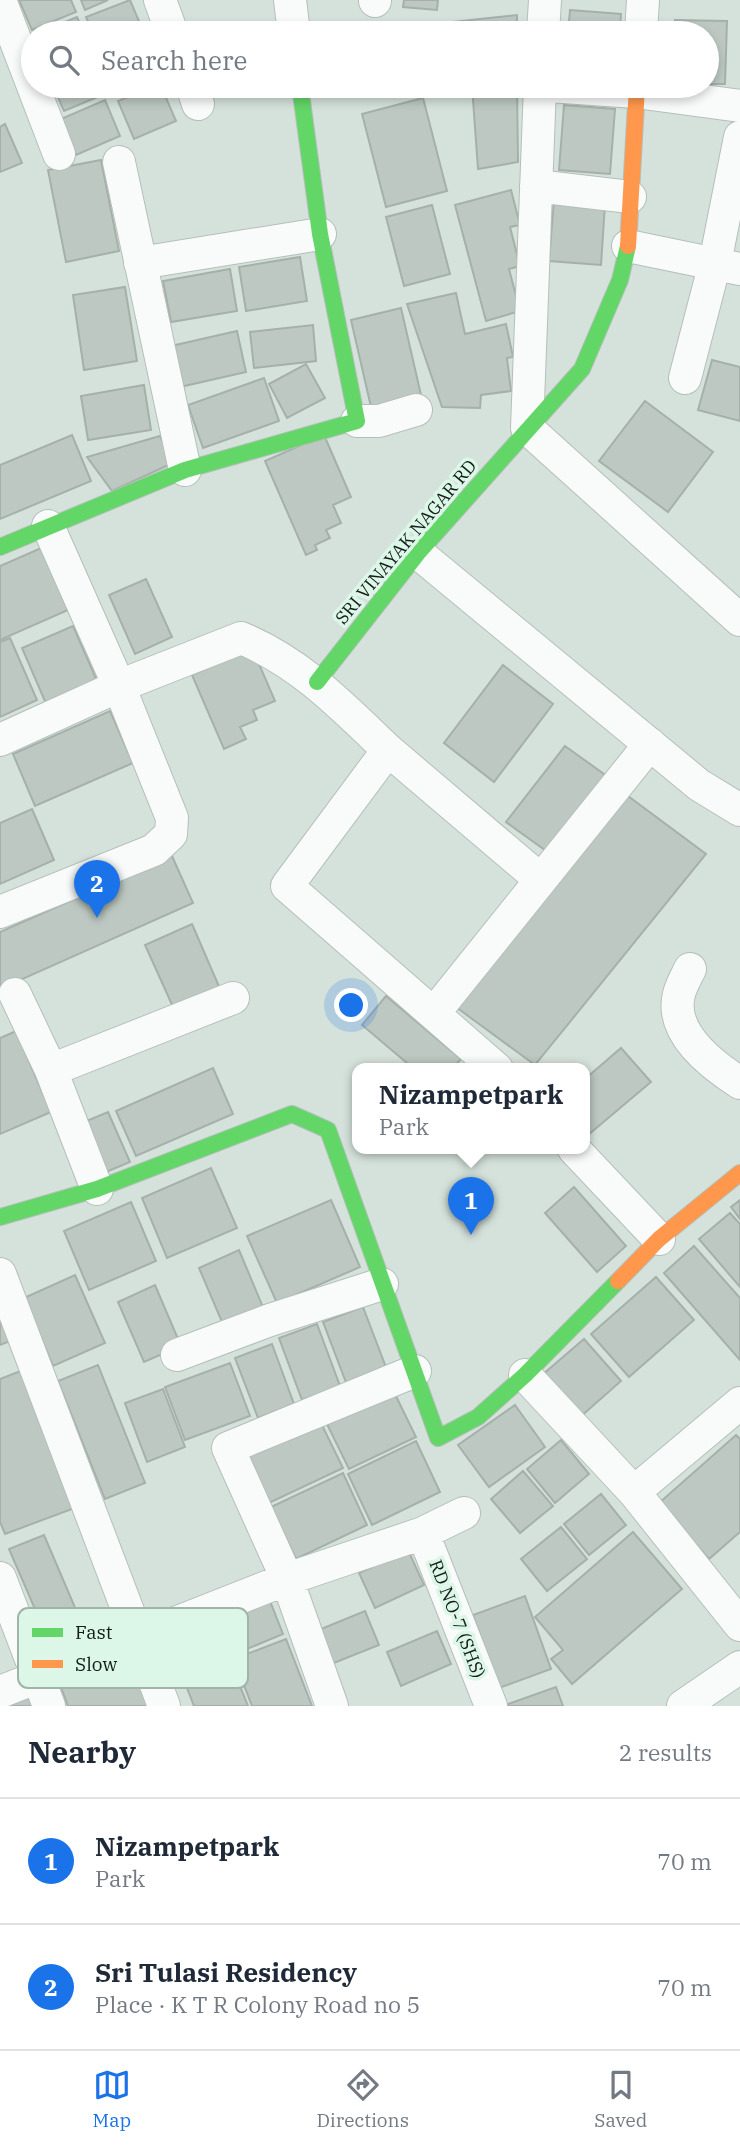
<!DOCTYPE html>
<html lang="en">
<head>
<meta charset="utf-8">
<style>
	:root { --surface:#fff; --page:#f6f6f7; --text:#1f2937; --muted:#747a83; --line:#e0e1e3; --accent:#1a73e8 }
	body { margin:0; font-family:"IBM Plex Serif",serif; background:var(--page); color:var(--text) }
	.you { position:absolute; left:352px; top:1006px; width:24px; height:24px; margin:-18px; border:5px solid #fff; border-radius:50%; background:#1a73e8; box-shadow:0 0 0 10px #1a73e833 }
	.badge { display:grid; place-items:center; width:46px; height:46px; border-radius:50%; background:var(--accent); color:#fff; font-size:23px; font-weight:700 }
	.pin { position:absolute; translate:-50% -58px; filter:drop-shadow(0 2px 4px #0008) }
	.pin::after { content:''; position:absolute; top:37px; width:24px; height:21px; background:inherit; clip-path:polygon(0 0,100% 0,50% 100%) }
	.popup { position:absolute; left:352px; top:1063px; width:238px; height:91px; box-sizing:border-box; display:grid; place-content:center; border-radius:14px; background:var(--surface); filter:drop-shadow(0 2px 5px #0005); font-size:23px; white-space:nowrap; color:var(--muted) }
	.popup b { font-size:26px; color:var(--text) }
	.popup::after { content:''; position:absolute; left:50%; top:100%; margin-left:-14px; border:14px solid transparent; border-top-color:var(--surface) }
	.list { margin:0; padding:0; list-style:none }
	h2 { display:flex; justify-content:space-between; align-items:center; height:91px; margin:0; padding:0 28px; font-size:30px }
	h2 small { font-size:23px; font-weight:400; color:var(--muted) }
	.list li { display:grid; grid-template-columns:46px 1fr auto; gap:21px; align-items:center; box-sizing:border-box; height:126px; padding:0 28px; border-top:2px solid var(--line) }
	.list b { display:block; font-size:26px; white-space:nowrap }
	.list p { margin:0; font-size:23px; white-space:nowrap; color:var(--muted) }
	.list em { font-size:23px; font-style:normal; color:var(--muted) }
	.icon { flex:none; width:38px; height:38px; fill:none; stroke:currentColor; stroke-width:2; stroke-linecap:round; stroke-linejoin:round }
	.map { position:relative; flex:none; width:740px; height:1706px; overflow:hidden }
	.search { position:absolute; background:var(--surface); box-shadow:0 4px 10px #0003; left:21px; right:21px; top:21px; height:77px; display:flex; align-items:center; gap:18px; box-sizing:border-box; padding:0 24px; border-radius:38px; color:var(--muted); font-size:26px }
	.sheet { height:343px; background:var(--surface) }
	nav { display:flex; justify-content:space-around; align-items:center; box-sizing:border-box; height:98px; border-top:2px solid var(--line); background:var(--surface); font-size:19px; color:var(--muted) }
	nav a { display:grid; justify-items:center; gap:4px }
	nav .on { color:var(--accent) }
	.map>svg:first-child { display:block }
	.building { fill:#bdc8c2; stroke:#a5b0aa; stroke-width:2 }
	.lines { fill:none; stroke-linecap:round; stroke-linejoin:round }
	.street-casing { stroke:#b5bfba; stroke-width:34 }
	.fast-casing { stroke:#b5bfba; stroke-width:18 }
	.slow-casing { stroke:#b5bfba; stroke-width:18 }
	.street { stroke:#f9fbfa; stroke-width:32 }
	.fast { stroke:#63d668; stroke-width:16 }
	.slow { stroke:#ff974d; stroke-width:16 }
	.labels { text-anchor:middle; stroke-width:7; stroke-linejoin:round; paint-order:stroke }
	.street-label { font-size:18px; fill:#141d18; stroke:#dcf6e8 }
	.key { fill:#dcf6e8; stroke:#a0b5aa; stroke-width:2 }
	.key-label { font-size:19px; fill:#141d18 }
</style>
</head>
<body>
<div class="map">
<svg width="740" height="1706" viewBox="0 0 740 1706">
	<rect width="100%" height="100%" fill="#d5e2db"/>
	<path class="building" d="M19,0H71L76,12L32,30Z
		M81,0H108L85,10Z
		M130,0L144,33H93L86,17Z
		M404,0H438L437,10L403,7Z
		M570,10L621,14L620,33H568Z
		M517,15V33H387L386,29Z
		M77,17L84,33H38Z
		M675,20L727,21L725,84H707V33H675Z
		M53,86H102L105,94L64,111Z
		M113,86H131L116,92Z
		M154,86H161L176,121L134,139L118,101Z
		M472,86H517L518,162L478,169Z
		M423,98L447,191L386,207L362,114Z
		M105,100L120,136L76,155L61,119Z
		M564,105L615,109L610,174L559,170Z
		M5,124L22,163L0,172V127Z
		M101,160L119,251L66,262L48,170Z
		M511,190L520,225L510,227L520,266L509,269L520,311L486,321L455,205Z
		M554,200L605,204L601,265L549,261Z
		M432,205L450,274L404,286L386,217Z
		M300,257L307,301L246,311L239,267Z
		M230,269L237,311L171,322L163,281Z
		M125,287L137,361L84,370L73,295Z
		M456,293L465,334L506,324L513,357L507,358L511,391L481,395L480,408L442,407L407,304Z
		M401,308L421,395L371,407L351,320Z
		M313,325L316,361L254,368L250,332Z
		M237,331L246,372L180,387L171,346Z
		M712,360L740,367V421L698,410Z
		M306,364L325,398L287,418L269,384Z
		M264,378L279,421L203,448L188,405Z
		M144,385L151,430L88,440L81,396Z
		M645,401L713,452L668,512L599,461Z
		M72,435L91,481L0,519V465Z
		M324,435L351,497L333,505L341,523L326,530L330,538L315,545L317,550L306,555L265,461Z
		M160,436L173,463L112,491L87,457Z
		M41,548L68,610L0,640V566Z
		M146,579L172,637L135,654L109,595Z
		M73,626L98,683L47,706L22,648Z
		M10,638L37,700L0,717V642Z
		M252,648L275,701L253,710L257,720L240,727L246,739L224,749L192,675Z
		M503,665L553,704L494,782L444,743Z
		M110,711L133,763L35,806L13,754Z
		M565,746L615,782L553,856L506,822Z
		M628,796L706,854L535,1065L456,1007Z
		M32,809L54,860L0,884V823Z
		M172,856L193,903L0,989V932Z
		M192,924L224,998L178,1018L145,945Z
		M386,996L461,1059L452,1069H414L362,1025Z
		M16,1031L51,1112L0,1134V1038Z
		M621,1048L651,1082L588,1135L585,1131V1079Z
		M213,1068L233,1114L136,1156L116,1111Z
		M108,1112L130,1162L99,1175L77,1125Z
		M211,1168L237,1228L167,1258L142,1198Z
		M574,1187L626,1246L597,1272L545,1213Z
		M331,1200L360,1267L277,1303L247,1236Z
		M740,1200V1219L731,1207Z
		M131,1202L156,1261L89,1290L64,1231Z
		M730,1213L740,1224V1287L699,1239Z
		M694,1246L740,1298V1360L664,1273Z
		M239,1250L265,1312L225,1329L199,1268Z
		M75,1275L105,1343L53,1366L24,1298Z
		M656,1277L694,1320L629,1377L591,1334Z
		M155,1285L181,1346L144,1362L118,1302Z
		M0,1294L18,1338L0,1345Z
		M363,1307L387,1370L347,1385L323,1322Z
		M317,1324L340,1386L302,1400L279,1338Z
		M584,1339L621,1381L579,1418L542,1375Z
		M272,1344L294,1404L258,1418L235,1358Z
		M230,1363L250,1416L185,1440L165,1387Z
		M98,1365L145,1483L105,1499L58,1381Z
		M28,1368L80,1506L5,1534L0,1522V1379Z
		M392,1388L416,1437L349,1469L325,1420Z
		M163,1389L185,1447L147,1462L125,1403Z
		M515,1405L545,1447L489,1487L458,1445Z
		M318,1417L343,1468L269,1503L245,1452Z
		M736,1435L740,1439V1532L709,1559L659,1503Z
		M561,1440L589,1474L555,1503L527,1469Z
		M416,1441L440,1492L372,1525L348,1474Z
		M523,1471L553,1506L520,1533L491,1499Z
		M343,1473L367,1525L296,1559L271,1507Z
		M601,1494L626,1525L589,1555L564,1524Z
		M561,1527L587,1559L547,1591L521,1559Z
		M633,1532L682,1589L572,1684L551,1659L563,1650L535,1617Z
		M44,1535L88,1638L54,1653L9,1549Z
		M408,1550L424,1585L375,1608L359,1573Z
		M268,1596L283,1634L235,1654L219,1616Z
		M525,1596L551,1669L499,1688L473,1615Z
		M365,1611L379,1645L329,1665L316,1631Z
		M214,1621L248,1706H194L168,1639Z
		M437,1631L451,1664L401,1686L387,1652Z
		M286,1639L312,1706H252L234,1659Z
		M135,1659L153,1706H68L61,1687Z
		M556,1687L563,1706H509L508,1704Z
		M28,1694L32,1706H0Z"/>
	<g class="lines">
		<defs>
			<path id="street" d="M0,0L59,154
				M160,0L172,33
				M290,0L294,33
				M375,1V0
				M543,33L545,0
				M641,33L643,0
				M192,86L198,104
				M540,86L527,428L740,620
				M549,86L636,92L740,106
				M119,162L185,470
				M536,186L630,197
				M628,246L740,269
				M140,263L320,234
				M685,378L715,263L740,137
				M357,421H379L416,410
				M48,526L119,686L241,638C300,662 343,707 388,750
				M418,553L699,785L740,810
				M0,740L119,686L172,818L171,834L154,850L0,912
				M690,969C686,977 681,986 679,994C669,1033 712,1065 740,1083
				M15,994L51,1070L233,998
				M434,1013L650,744
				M497,1069L287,886L388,750L541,880
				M51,1070L97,1189
				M574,1149L659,1239
				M0,1274L164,1706
				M177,1355L270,1320L382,1284
				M525,1375L634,1492
				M740,1403L634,1492L740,1625
				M423,1533L491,1706
				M0,1578L49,1706
				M0,1692L287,1579L423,1533L464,1513
				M332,1706L287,1579L228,1448L415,1371
				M683,1706L740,1667"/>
			<path id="fast" d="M0,547L185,470L357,421L320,234L300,86
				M317,682L418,553L582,369L620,280L628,246
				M0,1217L97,1189L292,1114L328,1130L438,1438L478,1417L525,1375L618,1281"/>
			<path id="slow" d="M628,246L637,86
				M618,1281L659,1239L740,1173"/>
		</defs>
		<use href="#street" class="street-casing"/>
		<use href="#fast" class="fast-casing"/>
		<use href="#slow" class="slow-casing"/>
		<use href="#street" class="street"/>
		<use href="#fast" class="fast"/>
		<use href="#slow" class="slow"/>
	</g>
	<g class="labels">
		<g class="street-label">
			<text transform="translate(406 542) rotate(-50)" y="6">SRI VINAYAK NAGAR RD</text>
			<text transform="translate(457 1619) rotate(69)" y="6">RD NO-7 (SHS)</text>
		</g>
	</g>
	<rect x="18" y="1608" width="230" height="80" rx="10" class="key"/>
	<rect x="32" y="1628" width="31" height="9" fill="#63d668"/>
	<rect x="32" y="1660" width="31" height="8" fill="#ff974d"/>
	<g class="key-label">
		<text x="75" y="1639">Fast</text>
		<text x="75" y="1671">Slow</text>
	</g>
</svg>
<div class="you"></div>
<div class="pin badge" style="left:471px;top:1235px">1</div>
<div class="popup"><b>Nizampetpark</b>Park</div>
<div class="pin badge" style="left:97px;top:918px">2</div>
<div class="search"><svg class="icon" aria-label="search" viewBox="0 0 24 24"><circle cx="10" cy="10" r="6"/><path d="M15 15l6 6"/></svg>Search here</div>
</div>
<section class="sheet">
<h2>Nearby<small>2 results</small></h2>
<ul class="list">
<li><span class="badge">1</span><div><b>Nizampetpark</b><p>Park</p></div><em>70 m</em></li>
<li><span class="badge">2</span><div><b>Sri Tulasi Residency</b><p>Place · K T R Colony Road no 5</p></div><em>70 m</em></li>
</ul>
</section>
<nav>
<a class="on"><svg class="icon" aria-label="map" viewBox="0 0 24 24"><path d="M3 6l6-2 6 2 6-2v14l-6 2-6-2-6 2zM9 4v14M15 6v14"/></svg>Map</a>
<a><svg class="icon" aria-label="directions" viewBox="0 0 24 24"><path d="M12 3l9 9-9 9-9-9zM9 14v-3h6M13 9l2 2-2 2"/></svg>Directions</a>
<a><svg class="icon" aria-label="saved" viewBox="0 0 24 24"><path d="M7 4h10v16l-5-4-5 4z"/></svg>Saved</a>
</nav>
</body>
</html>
